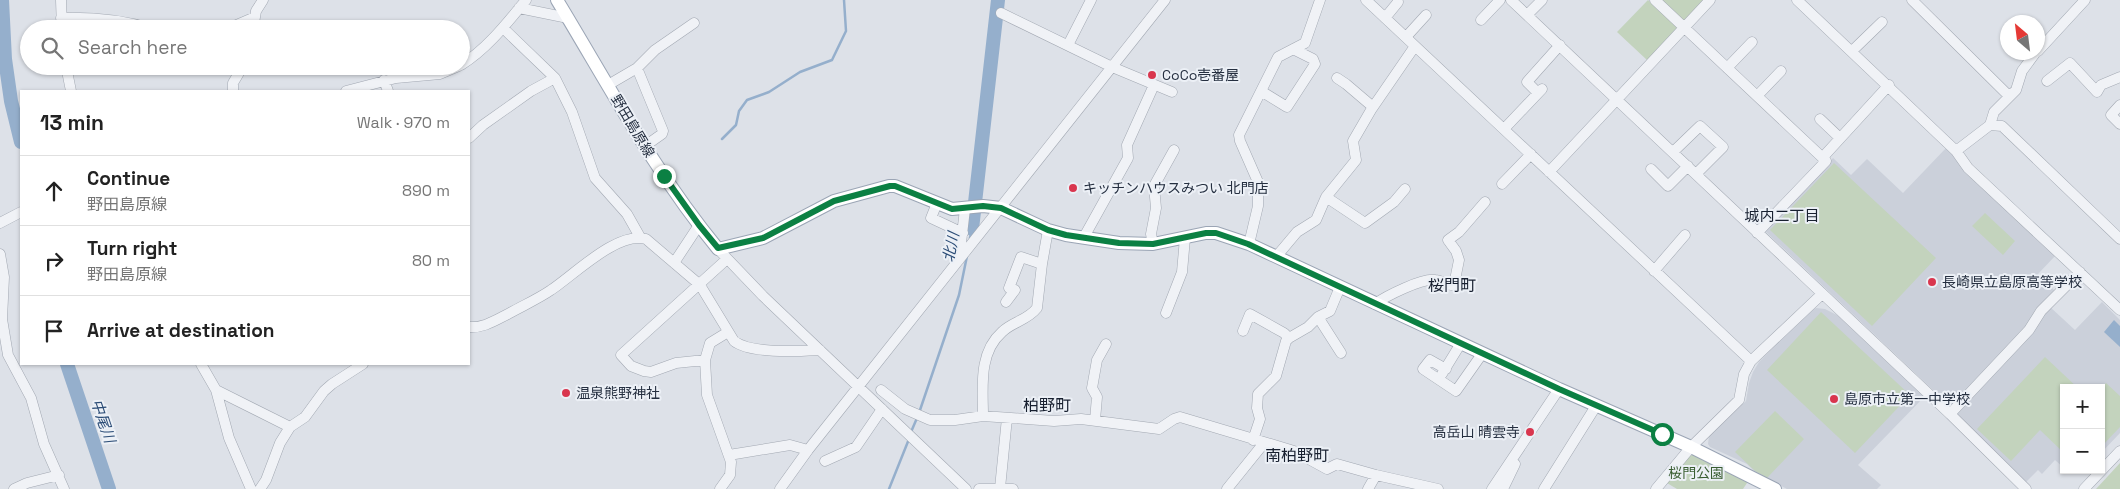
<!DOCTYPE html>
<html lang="en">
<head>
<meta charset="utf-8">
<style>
	:root { --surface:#fff; --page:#f6f6f6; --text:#222; --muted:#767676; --line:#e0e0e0 }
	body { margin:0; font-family:"Space Grotesk","Noto Sans JP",sans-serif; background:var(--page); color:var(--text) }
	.controls { position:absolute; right:15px; bottom:15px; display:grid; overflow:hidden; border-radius:0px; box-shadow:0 1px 4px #0004 }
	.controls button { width:45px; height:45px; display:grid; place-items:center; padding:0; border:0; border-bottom:1px solid var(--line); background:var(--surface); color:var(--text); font:25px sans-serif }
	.compass { position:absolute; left:2000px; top:15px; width:45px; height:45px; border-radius:50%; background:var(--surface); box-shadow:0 1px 4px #0004; rotate:332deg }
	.stop { position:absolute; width:15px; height:15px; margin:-11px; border:4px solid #0b8043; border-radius:50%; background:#fff }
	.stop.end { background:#0b8043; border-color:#fff; box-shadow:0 1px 5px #0008 }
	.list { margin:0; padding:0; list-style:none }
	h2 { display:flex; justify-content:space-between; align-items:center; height:65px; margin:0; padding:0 20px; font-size:21px }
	h2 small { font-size:16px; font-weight:400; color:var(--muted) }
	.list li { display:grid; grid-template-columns:32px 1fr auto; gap:15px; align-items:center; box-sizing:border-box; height:70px; padding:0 20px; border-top:1px solid var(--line) }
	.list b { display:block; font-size:19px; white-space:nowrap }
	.list p { margin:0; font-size:16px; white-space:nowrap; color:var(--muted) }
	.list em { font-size:16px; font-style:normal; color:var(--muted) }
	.icon { flex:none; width:28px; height:28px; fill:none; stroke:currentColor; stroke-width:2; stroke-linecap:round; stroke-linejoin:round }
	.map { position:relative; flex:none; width:2120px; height:489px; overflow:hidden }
	.search { position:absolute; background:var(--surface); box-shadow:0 1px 4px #0004; left:20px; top:20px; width:450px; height:55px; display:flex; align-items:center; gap:12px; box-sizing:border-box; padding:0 18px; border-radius:28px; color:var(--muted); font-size:19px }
	.panel { position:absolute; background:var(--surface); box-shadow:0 1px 4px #0004; left:20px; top:90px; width:450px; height:275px; border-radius:0px }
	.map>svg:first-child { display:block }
	.built { fill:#cbd0da }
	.green { fill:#c3d3bd }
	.water { fill:#95afcc }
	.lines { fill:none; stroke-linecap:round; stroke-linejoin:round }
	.stream { stroke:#95afcc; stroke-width:2.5 }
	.river { stroke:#95afcc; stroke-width:14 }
	.minor-casing { stroke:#a2a8b2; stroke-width:11 }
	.major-casing { stroke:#9ba5b5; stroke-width:14 }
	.minor { stroke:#f0f2f6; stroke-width:10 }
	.major { stroke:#fff; stroke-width:12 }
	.route { stroke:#0b8043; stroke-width:6 }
	.poi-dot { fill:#d9364e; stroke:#ecf0f6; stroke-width:2 }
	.labels { text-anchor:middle; stroke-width:4; stroke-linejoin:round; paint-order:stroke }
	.poi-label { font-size:14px; fill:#252f40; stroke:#ecf0f6; text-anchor:start }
	.street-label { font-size:14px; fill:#252f40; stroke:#ecf0f6 }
	.park-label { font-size:14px; fill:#395d31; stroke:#ecf0f6 }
	.neighbourhood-label { font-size:15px; fill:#182030; stroke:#ecf0f6 }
	.water-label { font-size:15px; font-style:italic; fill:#2c4d77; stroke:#ecf0f6 }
	.quarter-label { font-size:16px; fill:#182030; stroke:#ecf0f6 }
</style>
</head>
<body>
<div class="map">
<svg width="2120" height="489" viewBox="0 0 2120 489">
	<rect width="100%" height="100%" fill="#dde1e8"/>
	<path class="built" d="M1947,147L2056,255L2038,274L2054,290L2037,308L2028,326L1951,407L1765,231L1833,158L1851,175L1867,159L1903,193Z
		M2102,302L2120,320V433L2101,453V388H2064V468L2055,460L2042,474L2038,470L2025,483L1956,413L2049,306L2075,330Z
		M1816,308L1825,309L1839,316L1925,396L1858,465L1881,485L1877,489H1787L1755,472L1747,464L1710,447L1708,444L1709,436L1746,401L1749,383L1753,372L1759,362L1807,313Z"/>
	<path class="green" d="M1648,0L1678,27L1647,60L1617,32Z
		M1661,0H1704L1684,22Z
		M1834,163L1936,258L1872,326L1770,230Z
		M1985,213L2015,241L2003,255L1972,226Z
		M1821,312L1910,395L1855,453L1767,370Z
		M2045,357L2078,388H2064V453L2040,430L2011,461L1977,429Z
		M2106,383L2120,396V427L2101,447V388Z
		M1775,411L1804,439L1767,478L1755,471L1735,452Z
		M1692,455H1697L1749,480L1743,489H1677L1667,483L1686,458Z
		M2120,463V489H2096Z"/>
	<path class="water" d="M2114,320L2120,326V347L2104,332Z"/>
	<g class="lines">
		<path class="stream" d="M0,59H5
			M722,139L736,125L739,111L747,100L769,92L800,72L832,60L846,31L844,0
			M970,238L972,229
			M919,413L959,295L967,256
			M911,432L917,418
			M889,489L909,439"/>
		<path class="river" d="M2,0L5,59L11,101L21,142
			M972,229L998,0
			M67,364L109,489"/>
		<defs>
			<path id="minor" d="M61,0L62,29
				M1366,0L1751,361
				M1511,0L1950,414L2026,489
				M1655,0L1826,161L1757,233
				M1797,0L1956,151L1968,168L2120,310
				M1912,0L2009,96
				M519,8L568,18
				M1001,13L1112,67L1172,92
				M1527,15L1542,0
				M61,18C91,17 123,20 152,29
				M1385,18L1398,2
				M1481,20L1500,0
				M503,28L555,78L572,112L595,178L627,214L640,237
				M227,29L255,17
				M253,29L256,11L263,0
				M1406,37L1426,15
				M1068,45L1091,0
				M1852,51L1882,22
				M2038,51L2085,0
				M461,65C487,49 507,23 526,0
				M66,66L71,91
				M637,68L663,131L662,134L645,146
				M1727,68L1752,42
				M1337,78L1346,84L1373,107
				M384,80L388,91
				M2047,81L2070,63L2097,92L2101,85L2120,77
				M608,85L637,68L655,50L694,23
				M233,91V83L243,66
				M346,91L396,78L440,74L459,66
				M1261,91L1287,107L1315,64L1313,59L1293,49
				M1538,93L1527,82L1560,45
				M1757,96L1781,71
				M2120,105L2111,115L2120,124
				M1820,119L1840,138
				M1990,125L2002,126L2120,239
				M1504,129L1542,89
				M469,138L483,125L531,91L555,78
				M1956,151L1990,125L1994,112L2016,90L2022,71L2036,52
				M1673,152L1700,126L1723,147L1696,174
				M1823,157L1889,85
				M1651,169L1668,186L1688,166
				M1549,172L1710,0
				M1502,184L1531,154
				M1326,197L1365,223L1394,202L1405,189
				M937,203L931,218L963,233
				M0,223L21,212
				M1084,237L1128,158L1127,145L1154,85
				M1153,244L1151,234L1156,208L1154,186L1174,150
				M1249,244L1258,206V182L1240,141L1239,135L1278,57L1305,43L1320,0
				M718,249L763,296L966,489
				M0,254L4,277L2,319L8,355L31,398L44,444L64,489
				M1276,257L1297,232L1316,220L1326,197L1356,160L1353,141L1371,110L1415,46
				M959,260L965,209
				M674,263L699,225
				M1654,271L1685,235
				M1006,302L1015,290L1009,288L1021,257L1042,264
				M1375,304C1386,296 1422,278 1435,280C1442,280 1447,286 1454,285L1459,260L1456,251L1448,240L1459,232L1485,202
				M1166,313L1182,272L1185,238
				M1318,317L1341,353
				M469,327C484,328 494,321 508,314C522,306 538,299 551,290C574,275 617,231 646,239L700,285L734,341C750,354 799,351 820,350
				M1243,331L1250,314L1284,333L1289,338
				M705,360L676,363L651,372L644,371L631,366L621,355L727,259
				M201,364L216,390L229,438L251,489
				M1446,369L1430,360L1423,369L1456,391L1482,354
				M1442,374L1461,343
				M216,390L290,427
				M881,390L905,409L930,420H955L983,416L1054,421L1081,419L1159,429L1174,419L1180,417L1294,451L1327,469L1337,464L1376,475L1438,489
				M1950,414L2029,330L2041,311L2080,272
				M983,416C983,388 978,353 1002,332C1012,322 1028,320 1037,308L1042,264L1048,230
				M1095,420L1097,397L1092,388L1097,360L1106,344
				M1253,440L1260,419L1257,408L1258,394L1276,376L1286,341L1289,338L1308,327L1318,317L1330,311L1340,287
				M729,455L790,445L808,450
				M825,461L856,447L882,409
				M1000,488L1007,418
				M14,489L27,483L59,475
				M260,489L266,480L280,443L290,427L305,417L324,391L332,384L363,364
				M720,489L730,475L731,462L707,395L705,360L710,343L728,332
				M780,489L808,450L1165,0
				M979,489H1013
				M1227,489L1264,443
				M1368,489L1376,475
				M1492,489L1559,389
				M1503,489L1515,464
				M1544,489L1596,406
				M1656,489L1691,447L1739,400L1744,374L1751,361L1822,294
				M2084,489L2120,451"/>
			<path id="major" d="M557,0C608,84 655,173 718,249L763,238L834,201L889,186H895L952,209L983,206L1001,208L1048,230L1066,235L1119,243L1153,244L1206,233H1216L1249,244L1559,389L1691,447L1775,489"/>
		</defs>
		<use href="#minor" class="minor-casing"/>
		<use href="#major" class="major-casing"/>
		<use href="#minor" class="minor"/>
		<use href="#major" class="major"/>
	</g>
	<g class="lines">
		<path class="route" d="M664,176L699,225L718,248L763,238L834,201L890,186H895L952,209L983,206L1001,208L1048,230L1066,235L1119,243L1153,244L1206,233H1216L1248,244L1559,389L1662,434"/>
	</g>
	<g class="poi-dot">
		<circle cx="1152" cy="75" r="5"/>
		<circle cx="1073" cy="188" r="5"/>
		<circle cx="1932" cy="282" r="5"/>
		<circle cx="566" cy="393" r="5"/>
		<circle cx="1834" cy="399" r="5"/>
		<circle cx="1530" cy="432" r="5"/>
	</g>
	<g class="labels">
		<g class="poi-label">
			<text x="1162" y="80">CoCo壱番屋</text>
			<text x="1083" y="193">キッチンハウスみつい 北門店</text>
			<text x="1942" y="287">長崎県立島原高等学校</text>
			<text x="576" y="398">温泉熊野神社</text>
			<text x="1844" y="404">島原市立第一中学校</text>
			<text x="1520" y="437" text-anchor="end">高岳山 晴雲寺</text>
		</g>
		<g class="street-label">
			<text transform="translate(633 126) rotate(59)" y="5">野田島原線</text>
		</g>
		<g class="park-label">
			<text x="1696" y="478">桜門公園</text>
		</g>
		<g class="neighbourhood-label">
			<text x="1782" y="221">城内二丁目</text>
		</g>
		<g class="water-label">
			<text transform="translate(951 247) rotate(-79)" y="5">北川</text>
			<text transform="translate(103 421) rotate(71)" y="5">中尾川</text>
		</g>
		<g class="quarter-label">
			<text x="1452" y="291">桜門町</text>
			<text x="1047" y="411">柏野町</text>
			<text x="1297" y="461">南柏野町</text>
		</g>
	</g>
</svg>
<div class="controls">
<button>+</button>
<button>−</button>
</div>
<svg class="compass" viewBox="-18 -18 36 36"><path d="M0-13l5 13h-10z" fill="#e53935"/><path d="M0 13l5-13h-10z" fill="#767676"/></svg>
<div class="stop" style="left:1662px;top:434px"></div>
<div class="stop end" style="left:664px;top:176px"></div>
<div class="search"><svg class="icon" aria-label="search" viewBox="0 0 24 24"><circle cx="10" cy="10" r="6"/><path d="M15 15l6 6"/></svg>Search here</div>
<section class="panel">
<h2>13 min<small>Walk · 970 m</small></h2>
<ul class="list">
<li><svg class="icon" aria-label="ahead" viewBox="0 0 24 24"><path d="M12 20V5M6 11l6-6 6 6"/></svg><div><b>Continue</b><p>野田島原線</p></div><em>890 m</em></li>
<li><svg class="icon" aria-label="right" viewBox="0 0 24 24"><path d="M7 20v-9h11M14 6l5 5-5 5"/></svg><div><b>Turn right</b><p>野田島原線</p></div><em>80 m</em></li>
<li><svg class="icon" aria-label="arrive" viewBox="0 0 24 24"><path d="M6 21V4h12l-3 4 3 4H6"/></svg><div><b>Arrive at destination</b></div></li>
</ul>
</section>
</div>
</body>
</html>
